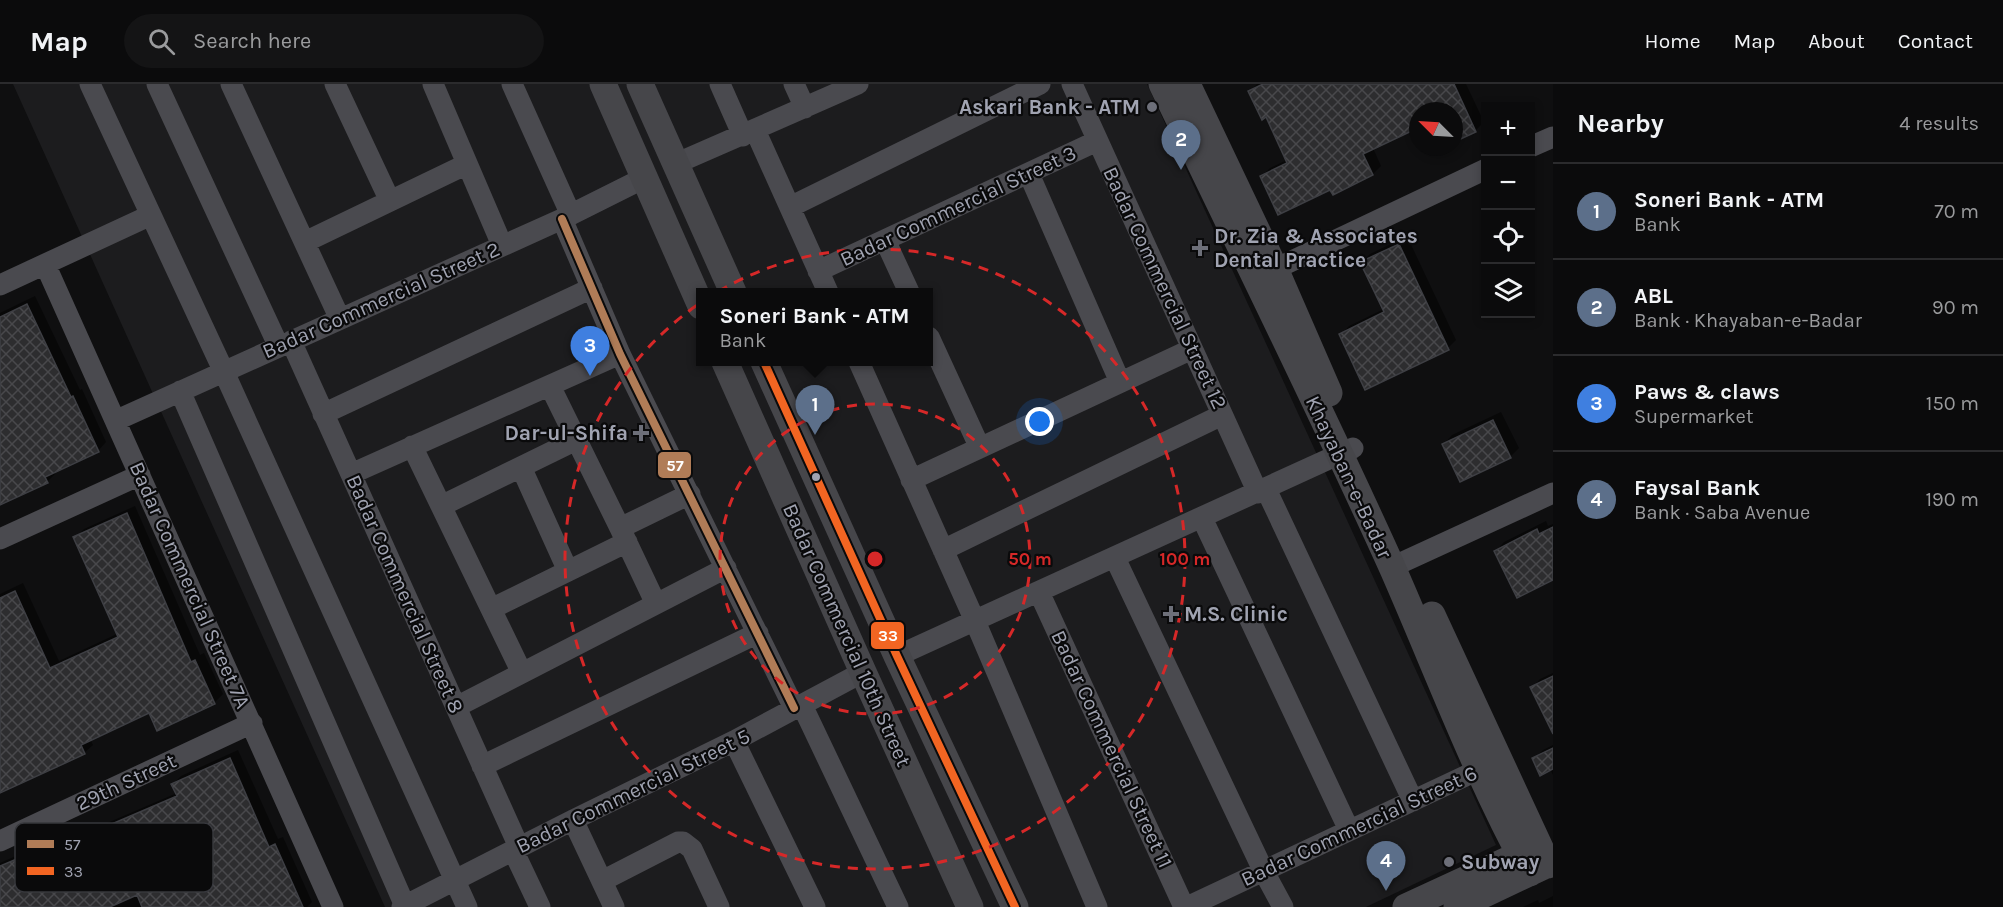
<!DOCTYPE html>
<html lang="en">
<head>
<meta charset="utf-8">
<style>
	:root { --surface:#0b0b0c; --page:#141415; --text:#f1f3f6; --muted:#9a9b9d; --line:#2b2b2d; --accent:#0f766e }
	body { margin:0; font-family:Karla,sans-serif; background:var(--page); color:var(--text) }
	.controls { position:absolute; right:18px; top:18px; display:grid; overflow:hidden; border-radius:0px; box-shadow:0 3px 9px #0003 }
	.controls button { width:54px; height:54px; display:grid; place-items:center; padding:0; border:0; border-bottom:2px solid var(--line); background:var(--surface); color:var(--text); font:30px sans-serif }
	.compass { position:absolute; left:1409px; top:18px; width:54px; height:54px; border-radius:50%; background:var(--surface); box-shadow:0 3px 9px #0003; rotate:294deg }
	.you { position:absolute; left:1040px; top:338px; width:21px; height:21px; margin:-15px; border:4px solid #fff; border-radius:50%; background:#1a73e8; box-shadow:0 0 0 9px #1a73e833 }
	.badge { display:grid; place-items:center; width:39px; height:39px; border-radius:50%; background:var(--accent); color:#fff; font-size:20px; font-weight:700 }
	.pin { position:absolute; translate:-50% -50px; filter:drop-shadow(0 2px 3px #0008) }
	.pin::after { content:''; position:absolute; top:32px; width:21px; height:18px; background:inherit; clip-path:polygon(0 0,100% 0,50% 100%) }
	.popup { position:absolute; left:696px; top:204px; width:237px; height:78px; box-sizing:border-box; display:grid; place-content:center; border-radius:0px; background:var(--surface); filter:drop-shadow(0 2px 4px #0005); font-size:20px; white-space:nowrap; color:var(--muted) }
	.popup b { font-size:22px; color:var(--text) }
	.popup::after { content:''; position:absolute; left:50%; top:100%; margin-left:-12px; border:12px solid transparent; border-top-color:var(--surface) }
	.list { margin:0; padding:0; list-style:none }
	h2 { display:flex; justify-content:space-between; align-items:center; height:78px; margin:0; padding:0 24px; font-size:26px }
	h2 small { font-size:20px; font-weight:400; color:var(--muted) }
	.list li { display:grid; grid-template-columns:39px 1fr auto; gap:18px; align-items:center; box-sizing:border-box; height:96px; padding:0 24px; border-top:2px solid var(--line) }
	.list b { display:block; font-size:22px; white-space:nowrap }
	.list p { margin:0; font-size:20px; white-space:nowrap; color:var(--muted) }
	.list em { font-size:20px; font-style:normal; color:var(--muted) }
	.icon { flex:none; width:33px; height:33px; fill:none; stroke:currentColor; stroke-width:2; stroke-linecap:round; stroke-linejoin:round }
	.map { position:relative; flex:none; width:1553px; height:823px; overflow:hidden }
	header { display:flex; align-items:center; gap:36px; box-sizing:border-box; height:84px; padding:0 30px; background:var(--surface); border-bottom:2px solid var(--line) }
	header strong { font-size:28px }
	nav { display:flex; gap:33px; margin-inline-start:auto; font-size:21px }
	.search { width:420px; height:54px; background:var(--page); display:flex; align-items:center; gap:15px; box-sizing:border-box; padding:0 21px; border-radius:33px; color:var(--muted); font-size:22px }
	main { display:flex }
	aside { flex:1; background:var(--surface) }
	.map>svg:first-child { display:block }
	.built { fill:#1c1c1e; fill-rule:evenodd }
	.shadow { fill:#0007 }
	.building { fill:url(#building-cross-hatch); stroke:#3e3f44; stroke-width:1.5 }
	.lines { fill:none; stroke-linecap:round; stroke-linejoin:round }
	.minor { stroke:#4a4a4f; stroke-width:21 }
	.major { stroke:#46464a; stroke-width:27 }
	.bus-1-casing { stroke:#0a0a0b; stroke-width:12 }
	.bus-2-casing { stroke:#0a0a0b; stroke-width:12 }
	.bus-1 { stroke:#b07c57; stroke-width:8 }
	.bus-2 { stroke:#f26522; stroke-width:8 }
	.ring { fill:none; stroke:#d62828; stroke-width:3; stroke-dasharray:10 8 }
	.poi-dot { fill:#6d6f79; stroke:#0a0a0b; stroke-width:2 }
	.bus-dot { fill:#a0a3b1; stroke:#0a0a0b; stroke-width:2 }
	.labels { text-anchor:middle; stroke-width:4.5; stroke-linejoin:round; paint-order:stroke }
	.poi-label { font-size:21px; font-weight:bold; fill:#a0a3b1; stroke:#0a0a0b; text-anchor:start }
	.street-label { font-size:21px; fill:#a0a3b1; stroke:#0a0a0b }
	.key { fill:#0a0a0b; stroke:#37383d; stroke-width:1.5 }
	.key-label { font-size:16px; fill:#a0a3b1 }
	.centre { fill:#d62828; stroke:#0a0a0b; stroke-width:3 }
	.ring-label { font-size:18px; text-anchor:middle; font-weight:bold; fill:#d62828; stroke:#0a0a0b; stroke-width:4.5; stroke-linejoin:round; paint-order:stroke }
	.line-badge { stroke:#0a0a0b; stroke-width:2 }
	.badge-label { font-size:16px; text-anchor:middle; font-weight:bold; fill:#fff }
</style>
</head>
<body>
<header>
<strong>Map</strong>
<div class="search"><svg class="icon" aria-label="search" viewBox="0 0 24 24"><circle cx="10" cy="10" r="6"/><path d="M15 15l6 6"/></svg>Search here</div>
<nav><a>Home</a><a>Map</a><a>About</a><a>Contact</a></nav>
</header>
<main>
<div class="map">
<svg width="1553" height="823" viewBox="0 0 1553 823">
	<defs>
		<pattern id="building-cross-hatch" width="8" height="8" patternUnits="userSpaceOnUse" patternTransform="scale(1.5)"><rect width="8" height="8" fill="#2d2d2f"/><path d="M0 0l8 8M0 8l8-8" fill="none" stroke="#48484b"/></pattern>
	</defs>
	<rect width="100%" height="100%" fill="#0f0f10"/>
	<path class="built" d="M13,0H1147L1496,761L1366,823H385ZM701,208H929V278H701Z"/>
	<path class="shadow" d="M1257,0H1466L1484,38L1475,47L1454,57V27H1418L1373,64L1381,82L1373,90L1262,92L1270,84L1287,76L1267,31L1250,7Z
		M1407,152L1456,256L1448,264L1341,251L1349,242L1384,225L1362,178L1370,170Z
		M35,212L80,306L82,305L106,358L98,367L54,387L55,390L47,398L0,420V229Z
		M1501,328L1519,364L1510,373L1444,360L1452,351Z
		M135,422L200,571L204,569L223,610L214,619L150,627L90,655L93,661L84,669L0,708V510L23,499L59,577L119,549L75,454L84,445Z
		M1546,437L1548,442L1553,440V495L1496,467L1504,458Z
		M1553,589V647L1532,604L1540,595Z
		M1553,661V691L1550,685L1534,675L1543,666Z
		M238,666L278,755L283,753L312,818L307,823H0V779L27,767L30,772L177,709L173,700L181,692Z
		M1553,812V823H1523L1538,816L1539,819Z"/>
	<path class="building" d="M1263,0H1454L1476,48L1454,58V27H1418V44L1363,70L1373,91L1333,111L1330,106L1278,131L1260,92L1287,79L1266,33L1262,36L1248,7Z
		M1399,160L1449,266L1365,306L1339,250L1384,228L1360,178Z
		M27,220L71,313L73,312L99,368L45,393L48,399L0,421V233Z
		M1493,336L1511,374L1460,398L1442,360Z
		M127,429L191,578L195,576L215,620L157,647L149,629L81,661L85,670L0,709V514L15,507L50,584L118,553L73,453Z
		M1553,443V496L1517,514L1494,467L1537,445L1539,450Z
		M1553,592V650L1530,603Z
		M1553,664V685L1540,692L1532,674Z
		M230,674L269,763L275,760L303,823H142L137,811L110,823H0V782L19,774L21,779L177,712L171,700Z"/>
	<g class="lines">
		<path class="minor" d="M90,0L224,288L467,823
			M157,0L279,263
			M231,0L340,235
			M335,0L390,117
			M433,0L502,161
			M512,0L571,131
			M720,0L743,52
			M794,0L805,24
			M1072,0L1258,409
			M755,46L828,208
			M1530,63L1553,53
			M675,80L858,0
			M1029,90L1120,298
			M790,123L1040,0
			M562,135L620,270L794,624
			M885,156L909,208
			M305,158L467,80
			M45,180L333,823
			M1275,185L1486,85
			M818,187L1097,57
			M0,201L151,131
			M929,253L980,364
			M291,257L519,763
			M859,278L975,537L1097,823
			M550,302L620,444L656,520
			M180,307L405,822
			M323,330L592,204
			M117,336L562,135L644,94
			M412,362L522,589
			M521,383L568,487
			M351,390L620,270
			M911,396L1192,265
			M1266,405L1413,717
			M441,422L576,356
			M1202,434L1349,746
			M620,444L690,410
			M0,455L140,391
			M943,466L1222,331
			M1115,474L1263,786L1283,823
			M1392,483L1553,409
			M1039,508L1184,823
			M491,525L627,458
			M897,572L1353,364
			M802,621L898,823
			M456,623L726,484
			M734,657L815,823
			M482,682L758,549
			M573,736L614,823
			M0,757L252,639
			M513,766L540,823
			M602,797L678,758H683L692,765L719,823
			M402,823L573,736L734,657L863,588
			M1187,823L1493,679"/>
		<path class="major" d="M603,0L701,222
			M640,0L733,208
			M1162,0C1239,161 1319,321 1392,483C1437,585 1476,691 1530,789
			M1187,0L1275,185L1329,309
			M725,278L863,588L970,823
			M764,278L897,572L1015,823
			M1432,531L1548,781
			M1406,823L1536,763
			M1457,823L1546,781"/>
		<defs>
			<path id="bus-1" d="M562,135L620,270L794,624"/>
			<path id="bus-2" d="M764,278L897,572L1015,823"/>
		</defs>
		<use href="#bus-1" class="bus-1-casing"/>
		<use href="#bus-2" class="bus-2-casing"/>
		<use href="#bus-1" class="bus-1"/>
		<use href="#bus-2" class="bus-2"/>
	</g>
	<g class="ring">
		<circle cx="875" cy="475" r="155"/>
		<circle cx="875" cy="475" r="310"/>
	</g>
	<g class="poi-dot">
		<circle cx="1152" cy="23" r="6"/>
		<path d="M1197 155h6v6h6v6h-6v6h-6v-6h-6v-6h6z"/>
		<path d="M638 340h6v6h6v6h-6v6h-6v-6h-6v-6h6z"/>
		<path d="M1168 521h6v6h6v6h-6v6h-6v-6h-6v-6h6z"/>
		<circle cx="1449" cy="778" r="6"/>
	</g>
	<circle class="bus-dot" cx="816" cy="393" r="5"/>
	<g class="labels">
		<g class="poi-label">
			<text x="1140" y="30" text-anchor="end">Askari Bank - ATM</text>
			<text x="1214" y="159">Dr. Zia &amp; Associates<tspan x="1214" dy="24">Dental Practice</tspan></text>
			<text x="628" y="356" text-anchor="end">Dar-ul-Shifa</text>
			<text x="1184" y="537">M.S. Clinic</text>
			<text x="1461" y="785">Subway</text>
		</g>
		<g class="street-label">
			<text transform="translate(958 122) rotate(-25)" y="7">Badar Commercial Street 3</text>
			<text transform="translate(1165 204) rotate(65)" y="7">Badar Commercial Street 12</text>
			<text transform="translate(381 216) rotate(-24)" y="7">Badar Commercial Street 2</text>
			<text transform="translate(1349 393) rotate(65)" y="7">Khayaban-e-Badar</text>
			<text transform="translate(190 501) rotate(66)" y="7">Badar Commercial Street 7A</text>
			<text transform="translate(405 510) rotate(66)" y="7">Badar Commercial Street 8</text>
			<text transform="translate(847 551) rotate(66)" y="7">Badar Commercial 10th Street</text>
			<text transform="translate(1112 665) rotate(65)" y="7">Badar Commercial Street 11</text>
			<text transform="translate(126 698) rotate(-25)" y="7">29th Street</text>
			<text transform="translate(633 707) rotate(-26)" y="7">Badar Commercial Street 5</text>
			<text transform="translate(1359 742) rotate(-25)" y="7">Badar Commercial Street 6</text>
		</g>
	</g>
	<rect x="15" y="739" width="198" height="69" rx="9" class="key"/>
	<rect x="27" y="756" width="27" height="8" fill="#b07c57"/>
	<rect x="27" y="783" width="27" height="8" fill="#f26522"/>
	<g class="key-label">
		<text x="64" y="766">57</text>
		<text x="64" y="793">33</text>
	</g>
	<circle cx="875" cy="475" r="9" class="centre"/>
	<g class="ring-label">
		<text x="1030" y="481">50 m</text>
		<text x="1185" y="481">100 m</text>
	</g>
	<g class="line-badge">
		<rect x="657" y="367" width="35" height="28" rx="6" fill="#b07c57"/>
		<rect x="870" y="537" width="35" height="29" rx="6" fill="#f26522"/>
	</g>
	<g class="badge-label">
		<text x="675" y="387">57</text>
		<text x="888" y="557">33</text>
	</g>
</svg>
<div class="controls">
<button>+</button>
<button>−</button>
<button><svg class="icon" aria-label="locate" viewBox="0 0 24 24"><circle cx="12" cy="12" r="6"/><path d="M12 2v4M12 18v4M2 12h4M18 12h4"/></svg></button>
<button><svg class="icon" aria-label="layers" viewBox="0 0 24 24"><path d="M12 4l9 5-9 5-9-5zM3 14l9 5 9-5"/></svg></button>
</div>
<svg class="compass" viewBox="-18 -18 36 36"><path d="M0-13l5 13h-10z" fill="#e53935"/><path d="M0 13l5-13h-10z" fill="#9a9b9d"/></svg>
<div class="you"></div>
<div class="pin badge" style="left:815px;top:351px;background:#5c6f8a">1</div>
<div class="popup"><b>Soneri Bank - ATM</b>Bank</div>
<div class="pin badge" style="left:1181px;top:86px;background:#5c6f8a">2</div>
<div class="pin badge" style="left:590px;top:292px;background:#3f7fe0">3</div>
<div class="pin badge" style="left:1386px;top:807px;background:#5c6f8a">4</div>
</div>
<aside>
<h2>Nearby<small>4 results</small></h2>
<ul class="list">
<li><span class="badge" style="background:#5c6f8a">1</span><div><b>Soneri Bank - ATM</b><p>Bank</p></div><em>70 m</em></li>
<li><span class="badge" style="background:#5c6f8a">2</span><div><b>ABL</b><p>Bank · Khayaban-e-Badar</p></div><em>90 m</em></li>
<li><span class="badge" style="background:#3f7fe0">3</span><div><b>Paws &amp; claws</b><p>Supermarket</p></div><em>150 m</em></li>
<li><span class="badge" style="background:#5c6f8a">4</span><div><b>Faysal Bank</b><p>Bank · Saba Avenue</p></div><em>190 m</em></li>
</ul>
</aside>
</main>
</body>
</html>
